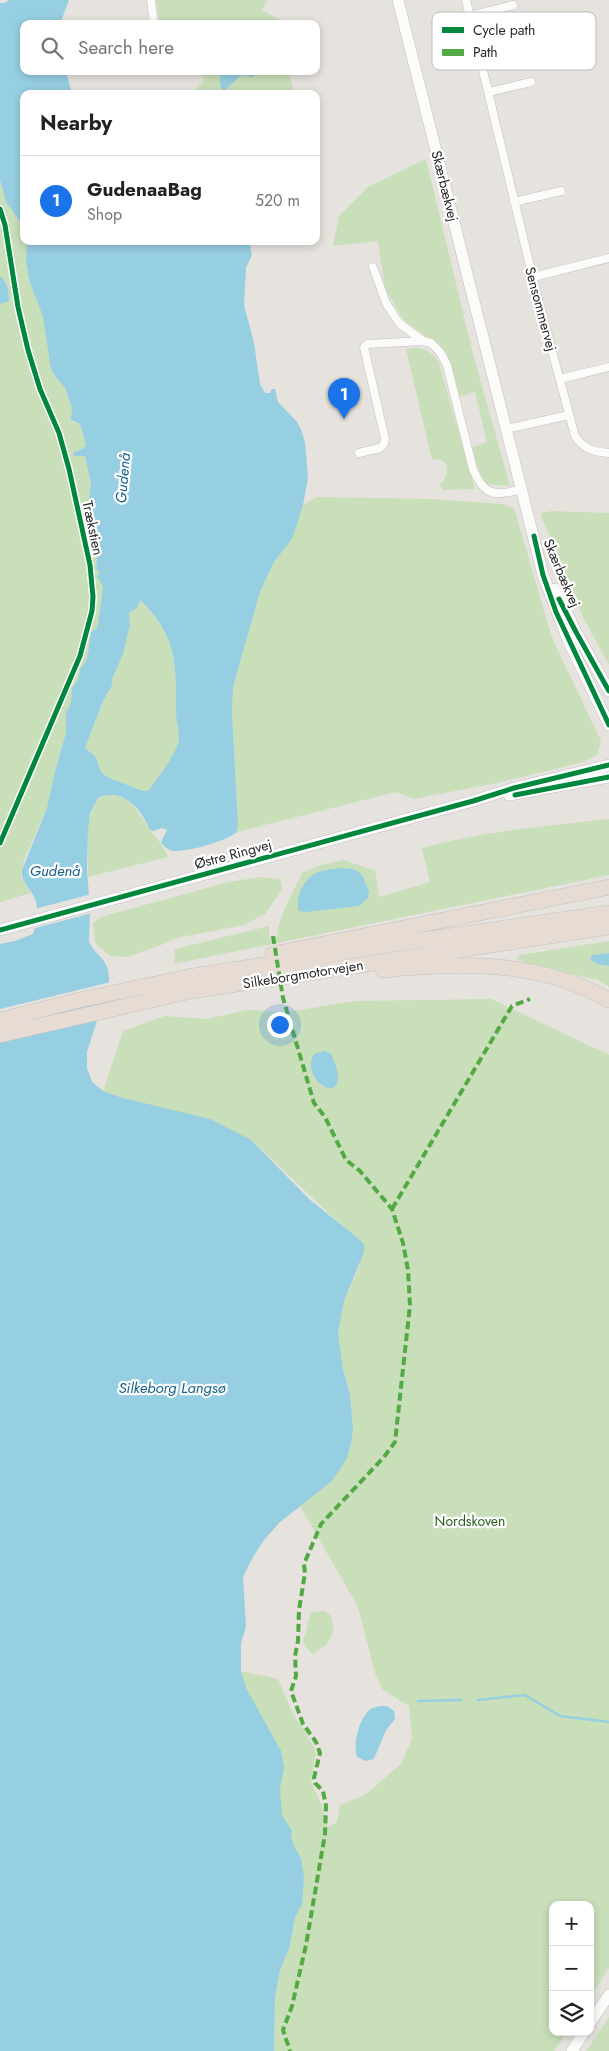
<!DOCTYPE html>
<html lang="en">
<head>
<meta charset="utf-8">
<style>
	:root { --surface:#fff; --page:#f6f6f6; --text:#222; --muted:#767676; --line:#e0e0e0; --accent:#1a73e8 }
	body { margin:0; font-family:Jost,sans-serif; background:var(--page); color:var(--text) }
	.controls { position:absolute; right:15px; bottom:15px; display:grid; overflow:hidden; border-radius:10px; box-shadow:0 2px 8px #0003 }
	.controls button { width:45px; height:45px; display:grid; place-items:center; padding:0; border:0; border-bottom:1px solid var(--line); background:var(--surface); color:var(--text); font:25px sans-serif }
	.you { position:absolute; left:279px; top:1024px; width:18px; height:18px; margin:-12px; border:4px solid #fff; border-radius:50%; background:#1a73e8; box-shadow:0 0 0 8px #1a73e833 }
	.badge { display:grid; place-items:center; width:32px; height:32px; border-radius:50%; background:var(--accent); color:#fff; font-size:16px; font-weight:700 }
	.pin { position:absolute; translate:-50% -41px; filter:drop-shadow(0 1px 2px #0008) }
	.pin::after { content:''; position:absolute; top:26px; width:18px; height:15px; background:inherit; clip-path:polygon(0 0,100% 0,50% 100%) }
	.list { margin:0; padding:0; list-style:none }
	h2 { display:flex; justify-content:space-between; align-items:center; height:65px; margin:0; padding:0 20px; font-size:21px }
	h2 small { font-size:16px; font-weight:400; color:var(--muted) }
	.list li { display:grid; grid-template-columns:32px 1fr auto; gap:15px; align-items:center; box-sizing:border-box; height:90px; padding:0 20px; border-top:1px solid var(--line) }
	.list b { display:block; font-size:19px; white-space:nowrap }
	.list p { margin:0; font-size:16px; white-space:nowrap; color:var(--muted) }
	.list em { font-size:16px; font-style:normal; color:var(--muted) }
	.icon { flex:none; width:28px; height:28px; fill:none; stroke:currentColor; stroke-width:2; stroke-linecap:round; stroke-linejoin:round }
	.map { position:relative; flex:none; width:609px; height:2051px; overflow:hidden }
	.search { position:absolute; background:var(--surface); box-shadow:0 2px 8px #0003; left:20px; top:20px; width:300px; height:55px; display:flex; align-items:center; gap:12px; box-sizing:border-box; padding:0 18px; border-radius:10px; color:var(--muted); font-size:19px }
	.panel { position:absolute; background:var(--surface); box-shadow:0 2px 8px #0003; left:20px; top:90px; width:300px; height:155px; border-radius:10px }
	.map>svg:first-child { display:block }
	.green { fill:#c8dfb9 }
	.water { fill:#96cee2; fill-rule:evenodd }
	.pier { fill:#e6e2de }
	.lines { fill:none; stroke-linecap:round; stroke-linejoin:round }
	.stream { stroke:#96cee2; stroke-width:2.5 }
	.street-casing { stroke:#c0bebf; stroke-width:9 }
	.secondary-casing { stroke:#c0bebf; stroke-width:12 }
	.highway-casing { stroke:#c3c1c0; stroke-width:16 }
	.street { stroke:#fbfbfa; stroke-width:8 }
	.secondary { stroke:#fbfbfa; stroke-width:11 }
	.highway { stroke:#e7dcd4; stroke-width:15 }
	.quiet { stroke:#53aa44; stroke-width:4; stroke-dasharray:8 4; stroke-linecap:butt }
	.cycleway-casing { stroke:#fff; stroke-width:8 }
	.cycleway { stroke:#00873e; stroke-width:5 }
	.labels { text-anchor:middle; stroke-width:4.5; stroke-linejoin:round; paint-order:stroke }
	.street-label { font-size:14px; fill:#272727; stroke:#fff }
	.park-label { font-size:14px; fill:#2b5e1e; stroke:#fff }
	.water-label { font-size:15px; font-style:italic; fill:#17638c; stroke:#fff }
	.key { fill:#fff; stroke:#bebebe; stroke-width:1 }
	.key-label { font-size:14px; fill:#272727 }
</style>
</head>
<body>
<div class="map">
<svg width="609" height="2051" viewBox="0 0 609 2051">
	<rect width="100%" height="100%" fill="#e6e2de"/>
	<path class="green" d="M156,0H268L262,10L287,24H160Z
		M202,71H289L294,94H193L204,80Z
		M426,159L473,354L510,486L484,484L471,448L487,442L475,392L458,397L447,353L403,319L385,288L378,241L333,246L339,216L368,187Z
		M0,180L6,202L24,227V241H27L26,260L29,280L43,317L50,364L52,372L65,388L72,408L73,422L80,424L86,444L85,448L79,450L85,455L91,484L89,498L95,536L90,543L98,551L96,569L100,572L103,586L98,624L96,629L91,632L87,659L78,680L72,688L71,702L66,713V733L47,808L24,860L21,876L31,893L0,902Z
		M417,348L427,350L438,360L475,489L443,490L440,485C446,479 448,473 446,464L440,459L432,460L406,349Z
		M317,497L431,499L502,504L514,508L552,638L601,741L597,755L580,763L496,783L414,799L396,792L237,832L238,824L232,713L233,687L260,592L274,562L291,539L303,505Z
		M552,511L609,513V665L583,617L540,513Z
		M139,600C178,637 176,663 176,713C176,723 181,734 178,744C172,760 159,776 149,790L143,791L107,777L101,772L95,756L85,748L103,701L112,687L111,679L123,654L130,625L129,613L137,608Z
		M109,795C133,795 139,816 151,831C158,840 164,846 168,857L88,877V822L98,798Z
		M609,819V875L174,964L175,949L269,926V938L278,936L277,931L284,910L302,873L321,865L344,860L375,871L379,897L430,882L422,848C483,831 546,826 609,819Z
		M260,877L280,879L282,890L265,914L244,925L176,938L159,946L127,957L110,956L95,943L93,923L101,917L229,882Z
		M609,941V953L592,955L590,958L597,964L609,966V987L598,980L542,968L516,959L520,955Z
		M491,999L609,1055V1968L590,1997V1905H553V2032H567L554,2051H274L275,1998L280,1970L289,1949L295,1918L302,1904L304,1877L288,1857L241,1671L278,1679L293,1714L305,1731L316,1752L311,1782L322,1806L328,1827L337,1822L340,1805L365,1795L401,1764L412,1739L409,1706L382,1689L375,1673L358,1607L300,1506L332,1481L353,1428L350,1395L343,1369L338,1333L344,1301L360,1265L359,1239L338,1222L251,1140L103,1091L123,1031L165,1016L206,1019L248,1010L288,1012L355,1001Z
		M325,1611L331,1616L334,1631L326,1645L312,1654L303,1642L311,1612Z
		M609,2017V2051H586L589,2047Z"/>
	<path class="water" d="M9,0H69L60,24H24V71H66L72,94H24V227L6,202L0,180V3H5Z
		M220,71H256V74L253,77L241,75L225,90L222,89L220,85Z
		M27,241H249L252,255L246,268L244,305L254,343L260,384L265,393H270L272,389H275L278,402L297,422L301,429L305,443L308,478L303,505L295,530L291,540L274,562L260,592L233,687L232,713L238,824L237,832C227,841 188,852 174,851C168,850 164,847 161,842L167,830L162,828L153,831L150,830C141,809 123,787 98,798L90,814L88,829L87,870L90,908L89,942C98,959 110,958 109,983L87,1052V1068L92,1082L103,1091L123,1098L210,1119L251,1140L309,1199L359,1239L364,1245V1252L344,1301L338,1333L343,1369L350,1395L353,1428L351,1444L346,1460L332,1481L279,1523L264,1540L253,1557L243,1577L246,1627L241,1643V1671L246,1688L281,1751L284,1767L280,1789L282,1815L292,1831L291,1837L295,1848L301,1858L304,1877L303,1893L302,1904L295,1918L289,1949L280,1970L275,1998L274,2051H0V944L15,941L33,934C37,922 40,906 33,895C28,886 21,881 22,870L47,808L55,772L66,733V713L71,702L72,688L78,680L80,670L87,659L91,632L96,629L98,624L103,586L97,576L100,572L96,569L98,551L89,541L95,535L89,498L91,484L85,456H74L73,453L84,448L86,444L80,424L71,420L72,408L65,388L52,372L50,364L43,317L29,280L26,260ZM140,600C178,637 176,664 176,713C176,723 181,734 178,744C172,760 159,776 149,790L143,791L107,777L101,772L95,756L85,748L103,701L112,686V679L123,654L130,625L129,613L137,608Z
		M0,276C8,283 9,291 9,301L0,304Z
		M342,868C362,869 362,874 369,891L368,898L359,906L306,912L299,911C294,898 305,876 319,872C326,869 335,869 342,868Z
		M609,953V966L597,964L590,959L592,955Z
		M325,1051L331,1054C334,1061 338,1069 338,1077C338,1103 300,1078 314,1054Z
		M380,1706H387L394,1711L395,1719L386,1730L374,1759L366,1761L357,1757C353,1745 358,1724 366,1714C369,1709 375,1707 380,1706Z"/>
	<path class="pier" d="M92,894V913L32,929L35,922L34,909Z
		M111,982L105,1001L0,1026V1009Z"/>
	<g class="lines">
		<path class="stream" d="M478,1700L525,1695L560,1716L609,1722
			M418,1701L461,1700"/>
		<defs>
			<path id="street" d="M151,0L154,24
				M466,0L537,295L575,436C584,449 593,452 609,453
				M470,16L513,5
				M489,92L531,82
				M514,202L561,191
				M373,267L386,303L399,323L423,341L431,343L440,352L447,365L473,469C484,496 495,497 522,489
				M533,277L609,258
				M560,379L609,367
				M506,429L569,415
				M359,453L380,448L384,444L385,439L364,347L367,344L423,341"/>
			<path id="secondary" d="M398,0L543,575L568,640L609,725
				M555,589L576,632L609,691
				M509,795L609,777
				M0,930L473,801L514,788L609,765
				M590,2023L609,1995
				M572,2051L584,2032"/>
			<path id="highway" d="M273,954L609,887
				M383,970C460,962 538,960 609,1000
				M0,1020L75,1001L188,977L388,945L609,913
				M0,1035L191,991L609,927"/>
		</defs>
		<use href="#street" class="street-casing"/>
		<use href="#secondary" class="secondary-casing"/>
		<use href="#highway" class="highway-casing"/>
		<use href="#street" class="street"/>
		<use href="#secondary" class="secondary"/>
		<use href="#highway" class="highway"/>
		<path class="quiet" d="M273,936L283,998L314,1103L325,1117L346,1160L360,1171L392,1209L403,1243L408,1270L410,1305L395,1442L384,1457L321,1524L304,1564L305,1573L299,1610L298,1641L295,1656L296,1676L291,1691L303,1724L316,1742L320,1753L314,1778L315,1783L323,1791L326,1806L325,1834L306,1945L292,2006L283,2030L290,2051
			M392,1209L512,1006L530,999"/>
		<defs>
			<path id="cycleway" d="M0,209L5,225L18,307L28,350L40,389L59,433L69,469L90,565L93,597L92,611L80,656L0,843
				M534,536L543,575L556,612L609,725
				M559,599L576,632L609,691
				M515,795L609,777
				M0,930L473,801L514,788L609,765"/>
		</defs>
		<use href="#cycleway" class="cycleway-casing"/>
		<use href="#cycleway" class="cycleway"/>
	</g>
	<g class="labels">
		<g class="street-label">
			<text transform="translate(445 186) rotate(76)" y="5">Skærbækvej</text>
			<text transform="translate(541 309) rotate(75)" y="5">Sensommervej</text>
			<text transform="translate(93 528) rotate(78)" y="5">Trækstien</text>
			<text transform="translate(562 573) rotate(67)" y="5">Skærbækvej</text>
			<text transform="translate(233 854) rotate(-15)" y="5">Østre Ringvej</text>
			<text transform="translate(303 974) rotate(-9)" y="5">Silkeborgmotorvejen</text>
		</g>
		<g class="park-label">
			<text x="470" y="1526">Nordskoven</text>
		</g>
		<g class="water-label">
			<text transform="translate(123 478) rotate(-85)" y="5">Gudenå</text>
			<text x="55" y="876">Gudenå</text>
			<text x="172" y="1393">Silkeborg Langsø</text>
		</g>
	</g>
	<rect x="432" y="12" width="164" height="58" rx="8" class="key"/>
	<rect x="442" y="27" width="22" height="6" fill="#00873e"/>
	<rect x="442" y="49" width="22" height="7" fill="#53aa44"/>
	<g class="key-label">
		<text x="473" y="35">Cycle path</text>
		<text x="473" y="57">Path</text>
	</g>
</svg>
<div class="controls">
<button>+</button>
<button>−</button>
<button><svg class="icon" aria-label="layers" viewBox="0 0 24 24"><path d="M12 4l9 5-9 5-9-5zM3 14l9 5 9-5"/></svg></button>
</div>
<div class="you"></div>
<div class="pin badge" style="left:344px;top:419px">1</div>
<div class="search"><svg class="icon" aria-label="search" viewBox="0 0 24 24"><circle cx="10" cy="10" r="6"/><path d="M15 15l6 6"/></svg>Search here</div>
<section class="panel">
<h2>Nearby<small></small></h2>
<ul class="list">
<li><span class="badge">1</span><div><b>GudenaaBag</b><p>Shop</p></div><em>520 m</em></li>
</ul>
</section>
</div>
</body>
</html>
